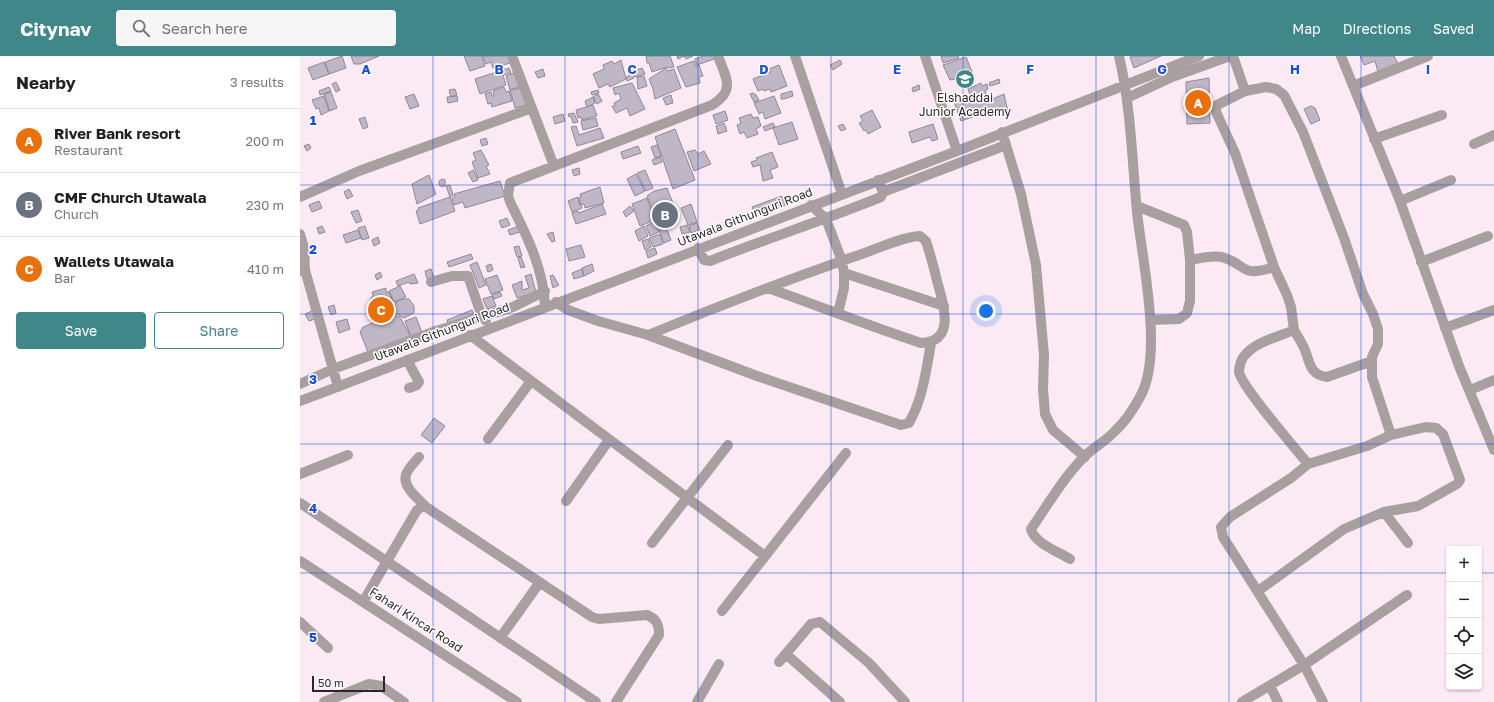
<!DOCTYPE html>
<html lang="en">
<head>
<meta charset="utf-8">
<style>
	:root { --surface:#fff; --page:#f6f6f6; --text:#202124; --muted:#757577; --line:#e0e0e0; --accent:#3f8789 }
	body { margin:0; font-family:"Golos Text",sans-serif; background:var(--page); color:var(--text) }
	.controls { position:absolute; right:12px; bottom:12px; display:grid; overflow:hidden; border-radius:4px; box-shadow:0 1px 3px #0004 }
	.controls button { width:36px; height:36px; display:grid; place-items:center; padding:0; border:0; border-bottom:1px solid var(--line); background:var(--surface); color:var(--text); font:20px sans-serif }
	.scale { position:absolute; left:12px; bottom:10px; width:73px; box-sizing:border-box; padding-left:4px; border:2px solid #2c2529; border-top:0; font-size:11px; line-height:14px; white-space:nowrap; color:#2c2529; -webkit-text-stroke:3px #fff; paint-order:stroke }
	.you { position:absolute; left:686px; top:255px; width:14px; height:14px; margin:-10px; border:3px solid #fff; border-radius:50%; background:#1a73e8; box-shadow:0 0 0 6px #1a73e833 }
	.badge { display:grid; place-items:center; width:26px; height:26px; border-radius:50%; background:var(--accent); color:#fff; font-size:13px; font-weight:700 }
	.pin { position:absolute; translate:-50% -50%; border:2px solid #fff; box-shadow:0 1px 4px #0006 }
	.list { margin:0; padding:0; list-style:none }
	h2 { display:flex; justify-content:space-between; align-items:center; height:52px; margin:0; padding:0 16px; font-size:17px }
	h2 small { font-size:13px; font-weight:400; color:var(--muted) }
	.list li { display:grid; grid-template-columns:26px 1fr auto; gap:12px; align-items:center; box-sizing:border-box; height:64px; padding:0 16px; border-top:1px solid var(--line) }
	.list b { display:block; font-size:15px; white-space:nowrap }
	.list p { margin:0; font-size:13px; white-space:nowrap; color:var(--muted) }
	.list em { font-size:13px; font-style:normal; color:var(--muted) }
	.actions { display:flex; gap:8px; padding:12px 16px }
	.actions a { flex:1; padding:9px 0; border:1px solid var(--accent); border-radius:4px; text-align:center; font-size:14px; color:var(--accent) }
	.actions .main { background:var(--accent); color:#fff }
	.icon { flex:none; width:22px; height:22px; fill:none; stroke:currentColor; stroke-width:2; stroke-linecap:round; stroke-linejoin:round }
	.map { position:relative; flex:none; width:1194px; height:646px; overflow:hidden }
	header { display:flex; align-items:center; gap:24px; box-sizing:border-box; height:56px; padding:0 20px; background:var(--accent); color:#fff }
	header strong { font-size:19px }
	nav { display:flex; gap:22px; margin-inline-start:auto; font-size:14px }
	.search { width:280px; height:36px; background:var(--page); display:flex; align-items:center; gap:10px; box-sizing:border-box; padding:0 14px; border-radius:4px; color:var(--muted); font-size:15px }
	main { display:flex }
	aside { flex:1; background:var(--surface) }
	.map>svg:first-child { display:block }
	.building { fill:#bfb6c6; stroke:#918897 }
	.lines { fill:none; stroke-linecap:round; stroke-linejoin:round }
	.minor { stroke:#a99fa0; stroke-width:10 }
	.grid { fill:none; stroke:#1d4ed8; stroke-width:1; stroke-opacity:0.55 }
	.labels { text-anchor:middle; stroke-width:3; stroke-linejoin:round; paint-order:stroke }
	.poi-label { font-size:12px; fill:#2c2529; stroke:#fff }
	.street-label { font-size:12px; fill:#2c2529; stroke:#fff }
	.grid-label { font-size:13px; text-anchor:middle; font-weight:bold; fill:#1d4ed8; stroke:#fff; stroke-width:3; stroke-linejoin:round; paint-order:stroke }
</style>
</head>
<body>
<header>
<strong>Citynav</strong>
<div class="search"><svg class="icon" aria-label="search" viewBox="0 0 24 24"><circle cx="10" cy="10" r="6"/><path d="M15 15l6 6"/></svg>Search here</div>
<nav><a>Map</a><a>Directions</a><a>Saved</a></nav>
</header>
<main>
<aside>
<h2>Nearby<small>3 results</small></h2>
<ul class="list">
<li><span class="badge" style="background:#e8710a">A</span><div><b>River Bank resort</b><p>Restaurant</p></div><em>200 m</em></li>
<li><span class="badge" style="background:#6b7280">B</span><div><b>CMF Church Utawala</b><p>Church</p></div><em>230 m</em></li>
<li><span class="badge" style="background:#e8710a">C</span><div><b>Wallets Utawala</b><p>Bar</p></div><em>410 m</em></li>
</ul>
<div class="actions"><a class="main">Save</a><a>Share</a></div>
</aside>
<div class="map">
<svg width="1194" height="646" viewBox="0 0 1194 646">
	<rect width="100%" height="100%" fill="#fbe9f4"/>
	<path class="building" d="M42,0L46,12L29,18L25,6Z
		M51,0H79L60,8H54Z
		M164,0H182L185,10L170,15Z
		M183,0H208L210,7L193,12L191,6L186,8Z
		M346,0H370L374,11L369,12L367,11L352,16L349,7H347Z
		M377,0H393L386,3L384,0L378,3Z
		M403,0H416L417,2L397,9L395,3Z
		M641,0H658L659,2L643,7Z
		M833,0H861L834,12L830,1Z
		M1060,0H1094L1098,8L1078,16L1075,5L1064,9Z
		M666,1L672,16L667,19V21L650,24L643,9Z
		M321,4L326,23L310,31L308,28L299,32L293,18L304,13L303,9L312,5L314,8Z
		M540,4L542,8L533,14L530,9Z
		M394,5L396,10L399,9L403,20L399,21L400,27L386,31L377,11Z
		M24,6L29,18L13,24L8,12Z
		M479,9L487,30L471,36L470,33L464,35L463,33L458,35L453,23L471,16L469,13Z
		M209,12L211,17L203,19L206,29L180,38L175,23Z
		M342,12L345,18L335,21L333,15Z
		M366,12L368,15L374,13L381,32L355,43L353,33L349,23Z
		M243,13L245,20L238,22L235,16Z
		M217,16L222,30L210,34L206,20Z
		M332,18L334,22L327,25L326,21Z
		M344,20L347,30L338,33L337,21Z
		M909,22L910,67L887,68L886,26Z
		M699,23L700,27L690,30L689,27Z
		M36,26L40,34L36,36L32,28Z
		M332,27L345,53L330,60L327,52L316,57L312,50H315L314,47L321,43L319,37L315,39L313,32Z
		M681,27L682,30L687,28L688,33L685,35L690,44L704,38L708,56L701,58L699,55L679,61L678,59L661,65L654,46L670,39L668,33Z
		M619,29L620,33L613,36L612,32Z
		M29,31L31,35L20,39L19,35Z
		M204,31L206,36L209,35L212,45L192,51L191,47L188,48L185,38L191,36L192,40H194L193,35Z
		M222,32L226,49L215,52L210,34Z
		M155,33L157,39L151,41L149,34Z
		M298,34L299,37L292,39L291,36Z
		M492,35L493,40L484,43H481V38Z
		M31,36L37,52L30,55L24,38Z
		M453,37L456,39L459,44L454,46L450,38Z
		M114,38L119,50L110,53L105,41Z
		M298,38L302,45L297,48L293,41Z
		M371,39L373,47L366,49L363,42Z
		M24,40L29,55L21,59L19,52L16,53L12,44Z
		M157,40L158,45L148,47L147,41Z
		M474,40L481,57L465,63L463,56L459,58L454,47Z
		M293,41L295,47L287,51L285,45Z
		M293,49L297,60L282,64L281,61L278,62L276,54Z
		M1011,50L1015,52L1020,64L1011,68L1004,53Z
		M572,54L581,71L568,78L566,74L564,75L559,67L563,65L560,60Z
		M425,55L428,64L416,68L413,59Z
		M274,57L278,66L273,67L271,60L269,61L268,58Z
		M263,58L265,65L255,68L253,61Z
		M451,58L453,62L458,61L461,70L456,73L458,78L447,82L444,76L440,78L437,69L441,67L439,62Z
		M65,61L68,71L63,73L59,63Z
		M296,62L298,70L283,74L281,65Z
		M492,66L498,83L479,89L473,72Z
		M424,67L427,75L418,78L416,70Z
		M473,67L475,71L465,75L463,71Z
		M543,68L546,73L541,75L538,70Z
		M633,68L638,83L632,85L630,81L612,87L609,76Z
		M276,70L279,79L300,72L304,82L277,90L271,71Z
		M375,73L395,124L373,133L355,81Z
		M186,82L188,88L182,90L180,84Z
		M9,88L11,92L7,95L4,90Z
		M357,89L361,100L355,102L351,91Z
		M338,90L341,97L323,103L321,96Z
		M181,94L189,109L186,110L190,118L178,122L172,106L176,104L173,97Z
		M395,94L398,98L404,95L411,108L394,115L387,96Z
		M472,96L478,111L470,114L473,122L463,125L460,109L453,111L451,106L457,104L456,102Z
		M360,101L362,106L354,109L352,104Z
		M279,112L280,118L274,120L272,114Z
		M173,114L178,124L173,126L168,117Z
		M345,114L353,132L346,135L337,117Z
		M336,118L345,135L335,140L327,123Z
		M129,119L136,138L117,148L112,128Z
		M142,123L145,124V130L142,131L139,129V125Z
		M200,125L205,140L165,152L163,146L154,149L152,142L155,140L154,138Z
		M150,129L153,139L150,141L146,130Z
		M300,131L304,147L285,152L284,148L280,149L278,142H281L280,138Z
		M367,132L379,163H372L360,170L347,140L354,135Z
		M49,133L53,140L47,143L44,136Z
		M482,140L486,149L456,160L452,151Z
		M150,141L155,155L120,168L116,155L119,154L118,152Z
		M278,141L282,152L272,156L268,145Z
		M347,142L355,164L340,170L332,148Z
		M19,145L22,152L12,156L9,149Z
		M302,148L306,158L276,168L272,157L278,155L279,157Z
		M391,148L397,166L388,169L381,152Z
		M330,150L334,155L326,161L323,156Z
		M58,154L62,165L56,167L51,156Z
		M207,162L210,169L202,172L199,165Z
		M354,166L359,176L350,180L346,170Z
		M397,167L400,174L391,177L389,170Z
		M387,169L390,176L382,178L380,171Z
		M22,170L25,176L19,178L17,172Z
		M65,170L69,182L62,184L58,172Z
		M219,170L220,176L210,179L208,174Z
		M344,170L348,180L339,185L335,175Z
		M366,171L371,184L364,187L359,173Z
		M58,174L61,182L46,187L43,179Z
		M253,176L255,185L252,186L247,178Z
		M360,178L363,188L353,191L349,182Z
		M78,181L80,187L74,190L72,184Z
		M348,183L351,191L345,194L342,185Z
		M281,189L285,201L269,205L266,193Z
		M219,190L222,200L217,201L214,191Z
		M355,192L357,198L348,202L346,195Z
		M171,198L173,203L149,211L147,206Z
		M221,201L225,211L221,212L218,202Z
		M177,206L186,229L179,232L170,209Z
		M191,208L193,214L188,216L186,210Z
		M292,208L294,215L284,220L282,212Z
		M131,213L134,221L127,223L125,215Z
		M282,213L284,220L274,223L272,217Z
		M80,216L82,221L77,224L75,219Z
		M114,218L118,227L110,228L109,226L98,230L96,225Z
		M231,218L236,236L217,242L212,229L222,225V234L229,232L225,220Z
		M197,219L203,234L191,238L185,223Z
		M253,219L259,229L253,232L250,220Z
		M100,230L106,241L94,246L89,235Z
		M86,232V236H89L94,248L93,253L80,259L74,256L70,244L73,239L72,236Z
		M200,236L202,240L194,243L192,239Z
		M192,240L196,250L187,253L183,243Z
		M103,243H109L114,250V257L104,262L97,258L92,259L90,255L94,253L96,246Z
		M34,249L36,257L31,259L28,251Z
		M172,254L175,260L149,270L147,264Z
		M12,255L15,263L9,265L5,258Z
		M92,259L100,261L111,281L68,296L60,276L63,271Z
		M116,261L122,277L111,281L105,265Z
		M47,263L50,273L39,277L36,266Z
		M134,362L145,370L132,387L121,379Z"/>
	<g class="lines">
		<path class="minor" d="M212,0L254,110
			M495,0L542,138
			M625,0L657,95
			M933,0L945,35L966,31L976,33L984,39L1003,76L1044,182L1063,238L1073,258L1078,273V288L1072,301V321L1091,379L1126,371L1136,372L1143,378L1160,424L1157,428L1118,450L1084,456L1044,473L958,535
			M1041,0L1100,145L1159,310L1194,394
			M1053,30L1128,0
			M945,35L917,49L916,56L935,97L974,211L987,239L991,251L994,274
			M827,42L872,21L930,0
			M702,76L721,138L736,209L744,299L743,333L745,358L753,374L785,401
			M1074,83L1142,59
			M1174,88L1194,79
			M583,136L706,89
			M0,141L59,115L232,52
			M1100,145L1151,124
			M511,149L526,163L542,205L544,217V232L538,257
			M837,150L884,169L887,176L890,204
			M0,178L4,192L5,214L0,215
			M398,192L404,204L410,205C466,183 524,164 581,141L583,136L578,124
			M1121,206L1188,180
			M5,214L38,331
			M544,217L644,250
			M131,226L152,220H168L182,261L186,265
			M256,246L268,254L298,265L348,279L457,320L601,369L609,367C623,342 626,315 631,287
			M245,251C244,213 226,178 210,146L208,139L210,127L412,49C436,34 426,22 418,0
			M850,264L879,263L887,257L890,245V204C900,202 912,199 922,201C949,209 939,222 974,211
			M1145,272L1194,254
			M170,279L465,500
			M348,279C416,251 484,225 553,201C573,195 600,181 620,180L626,185C630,198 634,211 637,225C643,246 657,286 621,287C569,270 519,250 468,232
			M107,304L119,326L117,329L109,332
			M0,328L33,313L136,275L213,251L245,235
			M1170,334L1194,324
			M0,345L657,95L899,0
			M188,383L231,325
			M119,401C115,406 107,413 106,419C102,431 119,443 126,451
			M1008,408C996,393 941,330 939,316C939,311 941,303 945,299C957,285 978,281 994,274C998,281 1002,287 1005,294C1010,307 1010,319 1027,321L1072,305
			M0,418L48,399
			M266,445L309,384
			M0,447L296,646
			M1084,456L1108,487
			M352,487L428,389
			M770,503C759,496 734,487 731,473C747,450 765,419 785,400C794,391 806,385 815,375C825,366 834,352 840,341C864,299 842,204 837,156C832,104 831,51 819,0
			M0,505L217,646
			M63,546L117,454L122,451H126L292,561L299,563L347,559C357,563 359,569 359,579L316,646
			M422,555L546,397
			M0,566L28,592
			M200,582L240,526
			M486,598L540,646
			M479,606L511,568L520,566L569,607L605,646
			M970,630L978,646
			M24,646L69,628L81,630L104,646
			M397,646L419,608
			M942,646L1004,609L1107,539
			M1023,646L1004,609L923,481L921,471L930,461L991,422L1008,408L1067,390L1091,379"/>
	</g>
	<path class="grid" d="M133,0V646M265,0V646M398,0V646M531,0V646M663,0V646M796,0V646M929,0V646M1061,0V646M0,129H1194M0,258H1194M0,388H1194M0,517H1149M1179,517H1194"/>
	<defs>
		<symbol id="school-disc" viewBox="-11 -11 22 22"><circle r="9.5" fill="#3f8789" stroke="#fff"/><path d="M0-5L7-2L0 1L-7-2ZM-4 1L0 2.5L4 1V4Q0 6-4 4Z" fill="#fff"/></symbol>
	</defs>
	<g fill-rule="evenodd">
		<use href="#school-disc" x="654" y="12" width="22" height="22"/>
	</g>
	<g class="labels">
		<g class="poi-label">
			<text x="665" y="46">Elshaddai<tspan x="665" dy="14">Junior Academy</tspan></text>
		</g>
		<g class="street-label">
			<text transform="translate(445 161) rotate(-21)" y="4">Utawala Githunguri Road</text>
			<text transform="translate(142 276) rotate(-21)" y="4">Utawala Githunguri Road</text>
			<text transform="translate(116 564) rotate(33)" y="4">Fahari Kincar Road</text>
		</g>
	</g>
	<g class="grid-label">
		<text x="66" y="18">A</text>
		<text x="199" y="18">B</text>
		<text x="332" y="18">C</text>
		<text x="464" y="18">D</text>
		<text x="597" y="18">E</text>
		<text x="730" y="18">F</text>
		<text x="862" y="18">G</text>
		<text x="995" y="18">H</text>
		<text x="1128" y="18">I</text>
		<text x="13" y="69">1</text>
		<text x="13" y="198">2</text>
		<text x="13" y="328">3</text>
		<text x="13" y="457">4</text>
		<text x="13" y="586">5</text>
	</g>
</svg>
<div class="controls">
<button>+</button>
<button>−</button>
<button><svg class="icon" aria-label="locate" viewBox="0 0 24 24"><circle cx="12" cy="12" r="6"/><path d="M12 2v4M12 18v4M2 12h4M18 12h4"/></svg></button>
<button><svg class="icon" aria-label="layers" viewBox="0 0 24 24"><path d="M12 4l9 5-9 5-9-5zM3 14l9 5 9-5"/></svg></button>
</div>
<div class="scale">50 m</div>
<div class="you"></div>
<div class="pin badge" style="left:898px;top:47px;background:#e8710a">A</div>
<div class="pin badge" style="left:365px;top:159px;background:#6b7280">B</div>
<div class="pin badge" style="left:81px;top:254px;background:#e8710a">C</div>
</div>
</main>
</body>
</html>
